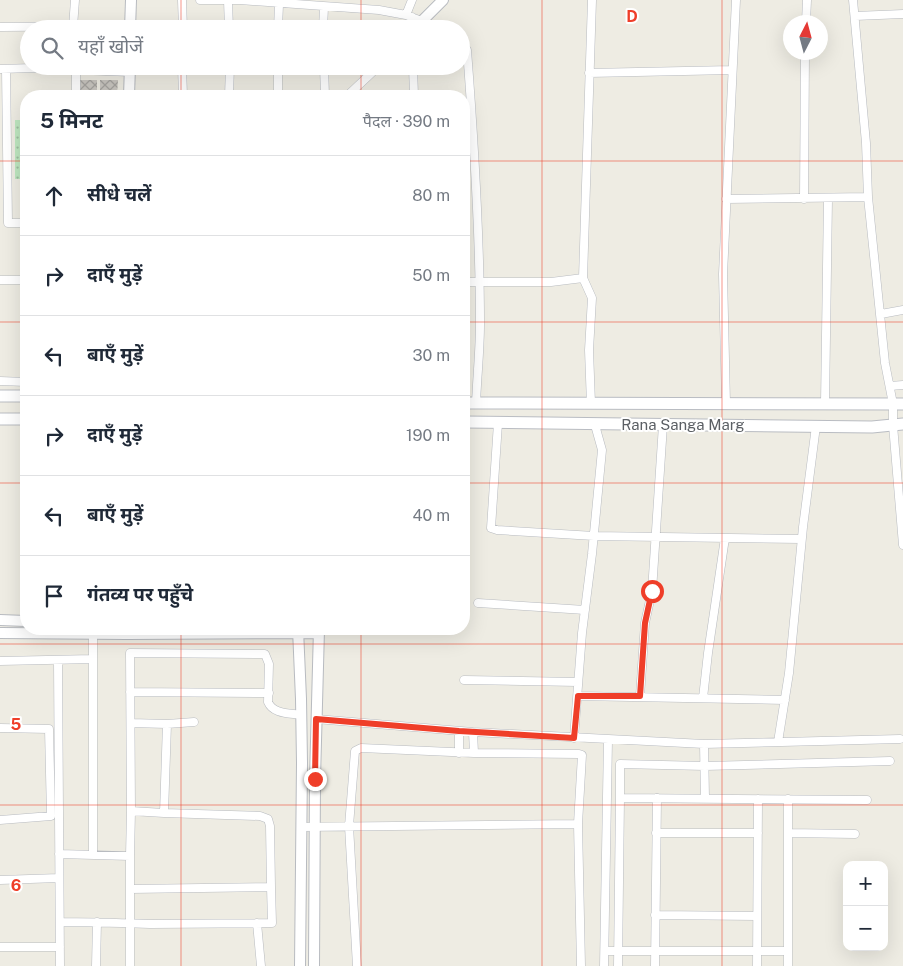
<!DOCTYPE html>
<html lang="hi">
<head>
<meta charset="utf-8">
<style>
	:root { --surface:#fff; --page:#f2f2f3; --text:#1f2937; --muted:#747a83; --line:#e0e1e3 }
	body { margin:0; font-family:"Public Sans","Noto Sans Devanagari",sans-serif; background:var(--page); color:var(--text) }
	.controls { position:absolute; right:15px; bottom:15px; display:grid; overflow:hidden; border-radius:10px; box-shadow:0 5px 20px #0002 }
	.controls button { width:45px; height:45px; display:grid; place-items:center; padding:0; border:0; border-bottom:1px solid var(--line); background:var(--surface); color:var(--text); font:25px sans-serif }
	.compass { position:absolute; left:783px; top:15px; width:45px; height:45px; border-radius:50%; background:var(--surface); box-shadow:0 5px 20px #0002; rotate:6deg }
	.stop { position:absolute; width:15px; height:15px; margin:-11px; border:4px solid #ef3e29; border-radius:50%; background:#fff }
	.stop.end { background:#ef3e29; border-color:#fff; box-shadow:0 1px 5px #0008 }
	.list { margin:0; padding:0; list-style:none }
	h2 { display:flex; justify-content:space-between; align-items:center; height:65px; margin:0; padding:0 20px; font-size:21px }
	h2 small { font-size:16px; font-weight:400; color:var(--muted) }
	.list li { display:grid; grid-template-columns:32px 1fr auto; gap:15px; align-items:center; box-sizing:border-box; height:80px; padding:0 20px; border-top:1px solid var(--line) }
	.list b { display:block; font-size:19px; white-space:nowrap }
	.list em { font-size:16px; font-style:normal; color:var(--muted) }
	.icon { flex:none; width:28px; height:28px; fill:none; stroke:currentColor; stroke-width:2; stroke-linecap:round; stroke-linejoin:round }
	.map { position:relative; flex:none; width:903px; height:966px; overflow:hidden }
	.search { position:absolute; background:var(--surface); box-shadow:0 5px 20px #0002; left:20px; top:20px; width:450px; height:55px; display:flex; align-items:center; gap:12px; box-sizing:border-box; padding:0 18px; border-radius:28px; color:var(--muted); font-size:19px }
	.panel { position:absolute; background:var(--surface); box-shadow:0 5px 20px #0002; left:20px; top:90px; width:450px; height:545px; border-radius:20px }
	.map>svg:first-child { display:block }
	.park { fill:url(#park-dots) }
	.building { fill:url(#building-cross-hatch) }
	.lines { fill:none; stroke-linecap:round; stroke-linejoin:round }
	.minor-casing { stroke:#b8bbc0; stroke-width:9 }
	.tertiary-casing { stroke:#b8bbc0; stroke-width:12 }
	.secondary-casing { stroke:#b9bcc2; stroke-width:13 }
	.minor { stroke:#fff; stroke-width:8 }
	.tertiary { stroke:#fff; stroke-width:10 }
	.secondary { stroke:#fff; stroke-width:11 }
	.route { stroke:#ef3e29; stroke-width:6 }
	.grid { fill:none; stroke:#ef3e29; stroke-width:1; stroke-opacity:0.55 }
	.labels { text-anchor:middle; stroke-width:4; stroke-linejoin:round; paint-order:stroke }
	.street-label { font-size:15px; fill:#5b5f64; stroke:#fff }
	.grid-label { font-size:16px; text-anchor:middle; font-weight:bold; fill:#ef3e29; stroke:#fff; stroke-width:4; stroke-linejoin:round; paint-order:stroke }
</style>
</head>
<body>
<div class="map">
<svg width="903" height="966" viewBox="0 0 903 966">
	<defs>
		<pattern id="park-dots" width="8" height="8" patternUnits="userSpaceOnUse" patternTransform="scale(1.25)"><rect width="8" height="8" fill="#bee7c0"/><path d="M2 2h.1M6 6h.1" fill="none" stroke="#9dbea0" stroke-width="1.8" stroke-linecap="round"/></pattern>
		<pattern id="building-cross-hatch" width="8" height="8" patternUnits="userSpaceOnUse" patternTransform="scale(1.25)"><rect width="8" height="8" fill="#c9c6c0"/><path d="M0 0l8 8M0 8l8-8" fill="none" stroke="#a6a4a0"/></pattern>
	</defs>
	<rect width="100%" height="100%" fill="#eeece3"/>
	<path class="park" d="M15,120H26V179H15Z"/>
	<path class="building" d="M80,80H97V96H79Z
		M100,80H118L117,96H100Z"/>
	<g class="lines">
		<defs>
			<path id="minor" d="M182,0L183,29
				M200,0H240L379,10L406,15L442,29
				M228,0L229,29
				M853,0L866,143L868,197L885,363L893,404V425L903,545
				M406,15L412,0
				M855,16L903,14
				M412,17L413,29
				M806,22L807,0
				M0,27L130,26
				M73,27L75,0
				M278,29L279,4
				M323,29L324,7
				M461,43L467,50C474,141 480,233 480,324C480,350 477,377 476,404
				M182,66L183,96
				M324,66L325,96
				M413,66L414,96
				M0,69L33,68L130,72
				M6,69L8,223H26
				M589,73L732,70
				M76,96V69
				M229,96L230,66
				M278,96V66
				M347,96L379,66
				M726,199L868,197
				M804,199L805,52
				M583,278L592,298L589,350L591,404
				M0,280H26
				M464,282H551L583,278L592,0
				M881,314L903,310
				M0,381L26,382
				M890,386L903,385
				M726,404L723,274L736,0
				M825,404L828,199
				M498,423L491,528L497,530L594,536L801,539
				M478,603L585,610
				M93,659V854
				M0,661L93,659V630
				M58,661L60,966
				M464,680L578,682
				M130,692L269,693
				M578,696L785,700
				M640,696L645,623L652,591L663,425
				M703,698L708,653L725,538
				M316,719L473,732L704,744L900,739
				M131,723L167,724L194,722
				M167,724L164,813L260,816L268,819L270,826L271,887
				M0,728L49,729L51,816L0,820
				M459,731V753
				M574,738L582,633L592,554L602,450L595,425
				M778,742L789,673L803,527L816,426
				M704,744L705,798
				M788,799V966
				M867,800L620,798V764L705,766L890,761
				M131,811L164,813
				M578,824L581,966
				M302,827L578,824L582,755L579,754L474,753L473,732
				M656,833H758
				M788,833L855,834
				M59,854L130,856L131,811L130,653L265,654L269,664L268,702C273,714 289,713 301,715
				M130,856V889
				M0,880L59,878
				M655,915L757,916
				M60,922C90,922 120,923 150,924L272,923L271,887L130,889V966
				M257,923L261,966
				M0,947H60
				M605,951H788
				M96,966L97,922
				M357,966L349,826L355,751L361,748L474,753
				M604,966L608,740
				M618,966L620,798
				M655,966L657,798
				M757,966L758,799"/>
			<path id="tertiary" d="M422,21L443,0
				M130,29L131,0
				M129,96L130,66
				M0,620L26,621
				M298,629L301,699L302,763L300,966
				M0,633L127,634L319,633
				M314,966L315,779L319,629"/>
			<path id="secondary" d="M0,396H26
				M464,403L903,404
				M0,419H26
				M464,422L872,427L903,424"/>
		</defs>
		<use href="#minor" class="minor-casing"/>
		<use href="#tertiary" class="tertiary-casing"/>
		<use href="#secondary" class="secondary-casing"/>
		<use href="#minor" class="minor"/>
		<use href="#tertiary" class="tertiary"/>
		<use href="#secondary" class="secondary"/>
	</g>
	<g class="lines">
		<path class="route" d="M315,779L316,719L459,731L574,738L578,696H640L645,623L652,591"/>
	</g>
	<path class="grid" d="M181,0V29M361,0V29M542,0V966M722,0V966M181,66V96M361,66V96M0,161H26M464,161H903M0,322H26M464,322H903M0,483H26M464,483H903M181,629V966M361,629V966M0,644H903M0,805H903"/>
	<g class="labels">
		<g class="street-label">
			<text x="683" y="430">Rana Sanga Marg</text>
		</g>
	</g>
	<g class="grid-label">
		<text x="632" y="22">D</text>
		<text x="16" y="730">5</text>
		<text x="16" y="891">6</text>
	</g>
</svg>
<div class="controls">
<button>+</button>
<button>−</button>
</div>
<svg class="compass" viewBox="-18 -18 36 36"><path d="M0-13l5 13h-10z" fill="#e53935"/><path d="M0 13l5-13h-10z" fill="#747a83"/></svg>
<div class="stop" style="left:652px;top:591px"></div>
<div class="stop end" style="left:315px;top:779px"></div>
<div class="search"><svg class="icon" aria-label="search" viewBox="0 0 24 24"><circle cx="10" cy="10" r="6"/><path d="M15 15l6 6"/></svg>यहाँ खोजें</div>
<section class="panel">
<h2>5 मिनट<small>पैदल · 390 m</small></h2>
<ul class="list">
<li><svg class="icon" aria-label="ahead" viewBox="0 0 24 24"><path d="M12 20V5M6 11l6-6 6 6"/></svg><div><b>सीधे चलें</b></div><em>80 m</em></li>
<li><svg class="icon" aria-label="right" viewBox="0 0 24 24"><path d="M7 20v-9h11M14 6l5 5-5 5"/></svg><div><b>दाएँ मुड़ें</b></div><em>50 m</em></li>
<li><svg class="icon" aria-label="left" viewBox="0 0 24 24"><path d="M17 20v-9H6M10 6l-5 5 5 5"/></svg><div><b>बाएँ मुड़ें</b></div><em>30 m</em></li>
<li><svg class="icon" aria-label="right" viewBox="0 0 24 24"><path d="M7 20v-9h11M14 6l5 5-5 5"/></svg><div><b>दाएँ मुड़ें</b></div><em>190 m</em></li>
<li><svg class="icon" aria-label="left" viewBox="0 0 24 24"><path d="M17 20v-9H6M10 6l-5 5 5 5"/></svg><div><b>बाएँ मुड़ें</b></div><em>40 m</em></li>
<li><svg class="icon" aria-label="arrive" viewBox="0 0 24 24"><path d="M6 21V4h12l-3 4 3 4H6"/></svg><div><b>गंतव्य पर पहुँचे</b></div></li>
</ul>
</section>
</div>
</body>
</html>
